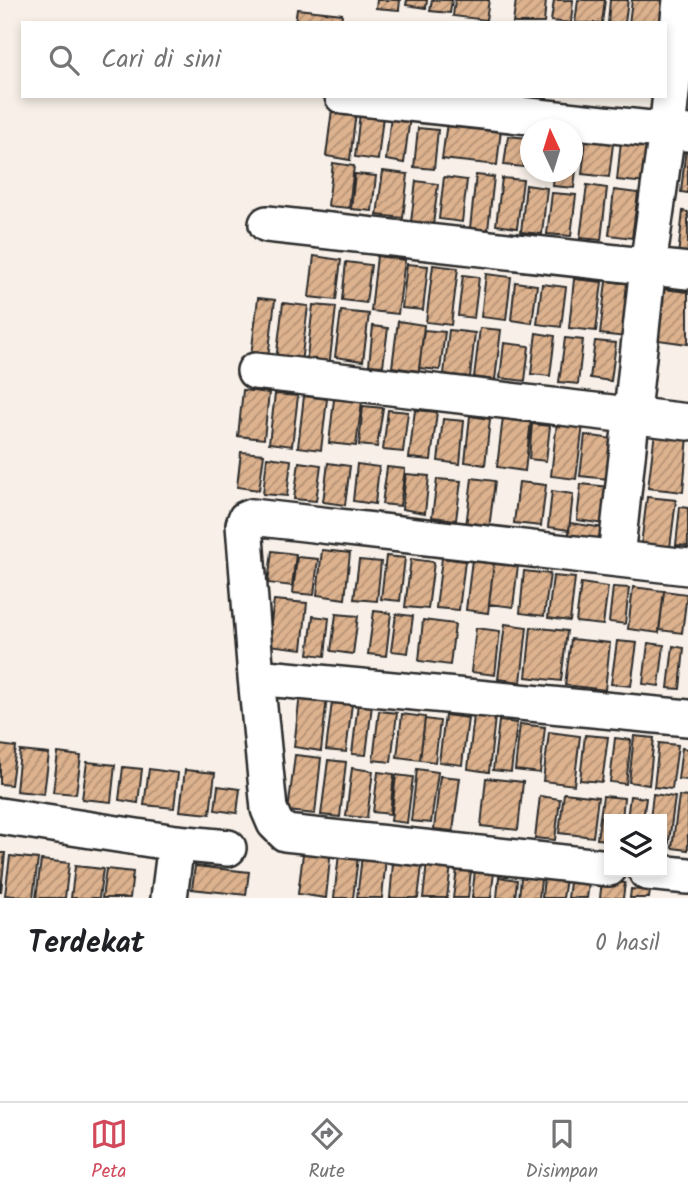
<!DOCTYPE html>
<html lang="id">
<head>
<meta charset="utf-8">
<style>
	:root { --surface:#fff; --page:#f6f6f6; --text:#202124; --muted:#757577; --line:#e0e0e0; --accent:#d1495b }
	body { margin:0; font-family:Kalam,sans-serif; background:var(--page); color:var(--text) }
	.controls { position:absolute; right:21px; bottom:21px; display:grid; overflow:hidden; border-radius:0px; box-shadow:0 4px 10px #0003 }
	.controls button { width:63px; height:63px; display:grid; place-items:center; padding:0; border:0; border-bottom:2px solid var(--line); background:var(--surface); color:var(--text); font:35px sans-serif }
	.compass { position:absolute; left:520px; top:119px; width:63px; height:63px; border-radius:50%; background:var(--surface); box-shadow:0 4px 10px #0003; rotate:356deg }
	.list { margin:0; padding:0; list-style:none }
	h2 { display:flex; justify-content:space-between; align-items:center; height:91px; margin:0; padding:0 28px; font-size:30px }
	h2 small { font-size:23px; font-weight:400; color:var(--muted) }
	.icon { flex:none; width:38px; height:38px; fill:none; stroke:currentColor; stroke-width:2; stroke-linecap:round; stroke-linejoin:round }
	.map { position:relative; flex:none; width:688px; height:898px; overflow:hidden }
	.search { position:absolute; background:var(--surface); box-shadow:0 4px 10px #0003; left:21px; right:21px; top:21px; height:77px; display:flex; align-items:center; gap:18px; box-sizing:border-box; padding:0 24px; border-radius:0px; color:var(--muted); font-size:26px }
	.sheet { height:203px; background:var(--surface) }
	nav { display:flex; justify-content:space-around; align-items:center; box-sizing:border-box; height:98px; border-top:2px solid var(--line); background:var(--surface); font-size:19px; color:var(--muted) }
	nav a { display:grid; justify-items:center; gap:4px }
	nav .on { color:var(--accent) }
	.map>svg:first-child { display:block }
	.building { fill:url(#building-hatch); stroke:#2b2b2b; stroke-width:2 }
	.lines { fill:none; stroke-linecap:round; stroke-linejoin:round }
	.minor-casing { stroke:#2b2b2b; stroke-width:40 }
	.minor { stroke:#fff; stroke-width:35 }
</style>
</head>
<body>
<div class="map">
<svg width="688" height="898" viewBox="0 0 688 898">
	<defs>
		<pattern id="building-hatch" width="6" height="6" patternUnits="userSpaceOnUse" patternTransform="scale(1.75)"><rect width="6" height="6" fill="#ddb28e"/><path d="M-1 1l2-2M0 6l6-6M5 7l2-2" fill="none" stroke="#b39174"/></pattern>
	</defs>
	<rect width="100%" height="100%" fill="#f8f0e8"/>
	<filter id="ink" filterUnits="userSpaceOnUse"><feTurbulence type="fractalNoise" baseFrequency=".0143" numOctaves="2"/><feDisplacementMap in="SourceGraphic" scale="14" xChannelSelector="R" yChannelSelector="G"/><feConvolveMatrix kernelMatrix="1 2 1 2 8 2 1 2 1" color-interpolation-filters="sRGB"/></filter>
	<g filter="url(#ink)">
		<path class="building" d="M377,0H400L399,10L376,8Z
			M407,0H427L426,8L406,5Z
			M432,0H452L450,13L430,11Z
			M455,0H489L486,20L453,16Z
			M516,0H546L544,23H513Z
			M554,0H573L571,23L551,21Z
			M578,0H605L602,23H575Z
			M610,0H628L625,23H608Z
			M632,0H664L661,23H629Z
			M297,9L342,14L341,23H295Z
			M332,109L356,112L350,160L326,156Z
			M360,113L383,116L378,160L355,157Z
			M391,115L410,117L404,163L386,160Z
			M447,122L501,129L497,165L442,159Z
			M418,128L438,130L434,169L414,167Z
			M508,136L527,138L523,167L504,165Z
			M572,140L579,141L574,188L553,186L554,172H572Z
			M586,140L613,144L609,177L582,174Z
			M621,141L652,144L647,183L617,180Z
			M686,148H688V193L681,192Z
			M333,163L354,166L349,208L328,206Z
			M383,171L408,174L403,218L377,215Z
			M355,174L376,176L372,211L351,209Z
			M476,175L494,177L488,230L470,228Z
			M444,177L467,180L462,222L439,219Z
			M502,178L523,180L517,228L496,225Z
			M416,181L438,184L433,225L411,222Z
			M526,185L547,188L542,234L521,232Z
			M587,185L607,188L601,240L580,238Z
			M614,190L638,193L632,238L609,235Z
			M552,193L576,195L571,236L547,234Z
			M683,211L688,212V258L678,256Z
			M314,256L341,260L336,300L309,297Z
			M377,256L405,260L398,314L371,311Z
			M346,262L371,265L366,303L342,300Z
			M407,264L428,266L423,310L402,308Z
			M433,265L458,268L451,325L426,322Z
			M486,274L511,277L506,320L481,317Z
			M463,275L479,277L474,318L458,316Z
			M574,279L602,282L596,331L569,328Z
			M606,281L632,284L626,337L600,334Z
			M515,282L537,285L532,323L511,320Z
			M542,284L566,287L561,327L537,324Z
			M663,289L688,292V344L658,340Z
			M258,298L275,300L268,358L251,356Z
			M283,303L308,306L301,363L276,360Z
			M313,305L336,307L329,368L306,366Z
			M341,311L369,314L363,361L335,357Z
			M398,321L424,325L419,371L392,367Z
			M373,326L388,328L383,366L369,365Z
			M480,328L501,330L495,380L474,377Z
			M424,330L445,332L440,370L419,368Z
			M449,330L475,333L470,377L444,374Z
			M536,333L555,336L550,376L531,374Z
			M565,338L583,340L578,384L559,382Z
			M595,341L616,343L611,381L590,378Z
			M504,343L529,346L525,381L500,378Z
			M243,390L269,393L264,439L238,436Z
			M275,394L298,396L292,446L269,443Z
			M304,396L327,399L321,450L298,447Z
			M334,399L362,402L356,446L329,443Z
			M363,406L383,408L377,447L359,445Z
			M388,410L408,412L403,452L383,450Z
			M415,410L437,412L431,460L409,458Z
			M470,416L490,419L485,465L465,462Z
			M503,417L531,420L525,471L497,467Z
			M443,419L464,421L460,464L438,461Z
			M557,422L583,425L576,479L551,476Z
			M532,424L550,426L546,461L529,459Z
			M655,432L688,436L683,492L648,488Z
			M585,435L613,439L608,479L580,476Z
			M241,452L264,454L259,490L237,487Z
			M267,457L291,460L287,496L263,494Z
			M299,462L321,465L316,501L294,499Z
			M328,463L350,466L345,505L323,502Z
			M357,464L379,467L375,504L353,501Z
			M387,467L405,469L400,506L382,504Z
			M406,474L429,476L425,513L402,509Z
			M472,478L495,481L489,529L466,526Z
			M437,479L461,481L456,520L432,517Z
			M519,482L546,485L541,526L514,523Z
			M581,484L609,487L605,524L577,520Z
			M552,491L573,494L569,530L548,527Z
			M647,497L676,500L670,548L641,545Z
			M680,507L688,508V546L676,545Z
			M570,523L605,528L603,547L568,542Z
			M322,550L350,553L345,599L317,595Z
			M272,551L296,554L292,586L268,583Z
			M386,556L405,558L400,601L381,599Z
			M297,557L318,559L314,595L293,593Z
			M442,558L465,561L459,610L436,608Z
			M411,559L434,562L428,609L405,607Z
			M472,559L494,562L488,613L466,610Z
			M359,560L381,562L377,601L354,599Z
			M494,562L518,565L513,607L489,604Z
			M524,571L550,574L544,616L520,613Z
			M553,576L575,578L570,621L548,618Z
			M581,583L608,587L603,625L576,622Z
			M613,587L629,588L625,624L609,622Z
			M633,587L664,591L659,633L628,629Z
			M664,591L687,594L682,633L659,630Z
			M274,600L307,603L302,649L268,645Z
			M374,611L391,613L386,656L368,654Z
			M336,614L358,616L353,654L331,651Z
			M396,614L413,616L408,653L391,651Z
			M313,616L329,618L325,656L308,654Z
			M423,620L455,624L450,665L419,661Z
			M505,624L527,627L521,682L498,679Z
			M531,627L567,631L561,681L526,677Z
			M476,628L500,631L495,675L471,672Z
			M571,639L610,643L605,690L565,685Z
			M617,641L637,643L631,686L611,684Z
			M648,643L664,645L659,686L643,684Z
			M673,646L684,648L680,689L668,688Z
			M300,694L327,697L321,751L294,747Z
			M332,702L352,704L346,752L326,750Z
			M358,703L372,705L366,755L352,754Z
			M379,711L397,713L391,762L373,760Z
			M402,714L425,717L420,760L397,757Z
			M445,715L468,718L462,765L439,762Z
			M474,715L495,717L489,772L468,769Z
			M425,719L440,721L435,762L420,760Z
			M499,721L517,723L511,772L493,770Z
			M520,724L545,727L540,773L515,770Z
			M549,732L580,736L574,785L543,781Z
			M585,735L608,737L602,782L580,780Z
			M634,736L654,738L649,785L629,782Z
			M615,738L631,740L626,784L610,782Z
			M659,743L678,745L672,789L654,787Z
			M0,745L16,747L11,785L0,784Z
			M682,748L688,749V780L678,779Z
			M20,751L49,754L44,794L16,791Z
			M58,753L81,756L76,794L53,792Z
			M295,755L321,758L315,814L288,811Z
			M328,760L346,762L340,817L321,815Z
			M87,762L115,765L111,802L82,799Z
			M123,767L142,769L138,803L119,800Z
			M352,768L373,771L367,818L346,816Z
			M149,769L178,773L174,808L144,805Z
			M417,769L438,772L431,823L411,821Z
			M185,770L215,773L210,814L180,811Z
			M378,772L394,774L390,814L373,812Z
			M396,775L413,777L407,823L391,821Z
			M440,776L460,778L453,831L434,829Z
			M486,778L523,782L518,830L481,826Z
			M218,786L240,789L237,813L215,810Z
			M564,793L598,797L593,837L559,833Z
			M653,794L675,797L668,849L662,848V819H650Z
			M540,796L560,799L555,840L535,838Z
			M603,796L624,798L622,819H609V840L597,839Z
			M630,796L646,798L643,819H627Z
			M679,796L688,797V850L672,848Z
			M304,846L331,849L326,898L298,894Z
			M0,853H5L1,892H0Z
			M339,854L358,857L353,898H334Z
			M10,856L38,859L33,898L5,895Z
			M362,856L386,858L382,898H357Z
			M41,860L69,863L65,898H36Z
			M393,863L422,866L418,898H390Z
			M427,863L451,865L447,898H423Z
			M75,866L103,869L99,898H71Z
			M195,866L249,872L246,895L192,889Z
			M522,868L542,870L539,898H519Z
			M106,869L133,872L130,898H102Z
			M457,869L471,870L468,898H453Z
			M475,870L494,872L491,898H472Z
			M571,874L590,877L587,898H568Z
			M544,876L566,879L563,898H542Z
			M499,877L517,880L515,898H497Z
			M602,880L625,883L623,898H600Z
			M631,889L650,891L649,898H630Z"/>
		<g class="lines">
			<defs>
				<path id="minor" d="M343,96L688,133
					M267,224L688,271
					M255,371L688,422
					M616,557L648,266L667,131L681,0
					M256,677L688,718
					M0,816L176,843L228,848
					M609,868L285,833L275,823L269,809L256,677L244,525L246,519L252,517L688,567
					M647,872L688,876
					M169,898L176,843"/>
			</defs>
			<use href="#minor" class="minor-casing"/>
			<use href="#minor" class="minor"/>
		</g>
	</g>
</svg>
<div class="controls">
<button><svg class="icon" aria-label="layers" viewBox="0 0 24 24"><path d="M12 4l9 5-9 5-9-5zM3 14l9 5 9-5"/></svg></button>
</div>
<svg class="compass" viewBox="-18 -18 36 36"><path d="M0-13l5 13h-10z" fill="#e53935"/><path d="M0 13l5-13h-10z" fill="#757577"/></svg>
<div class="search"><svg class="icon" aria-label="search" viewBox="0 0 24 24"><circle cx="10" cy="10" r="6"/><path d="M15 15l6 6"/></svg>Cari di sini</div>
</div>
<section class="sheet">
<h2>Terdekat<small>0 hasil</small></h2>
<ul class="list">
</ul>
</section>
<nav>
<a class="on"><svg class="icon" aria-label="map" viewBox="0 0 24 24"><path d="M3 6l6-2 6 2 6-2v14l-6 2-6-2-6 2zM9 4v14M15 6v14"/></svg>Peta</a>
<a><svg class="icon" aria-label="directions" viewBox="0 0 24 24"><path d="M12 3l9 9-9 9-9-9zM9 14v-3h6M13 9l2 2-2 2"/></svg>Rute</a>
<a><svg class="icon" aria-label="saved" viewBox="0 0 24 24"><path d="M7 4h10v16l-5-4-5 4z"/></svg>Disimpan</a>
</nav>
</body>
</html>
